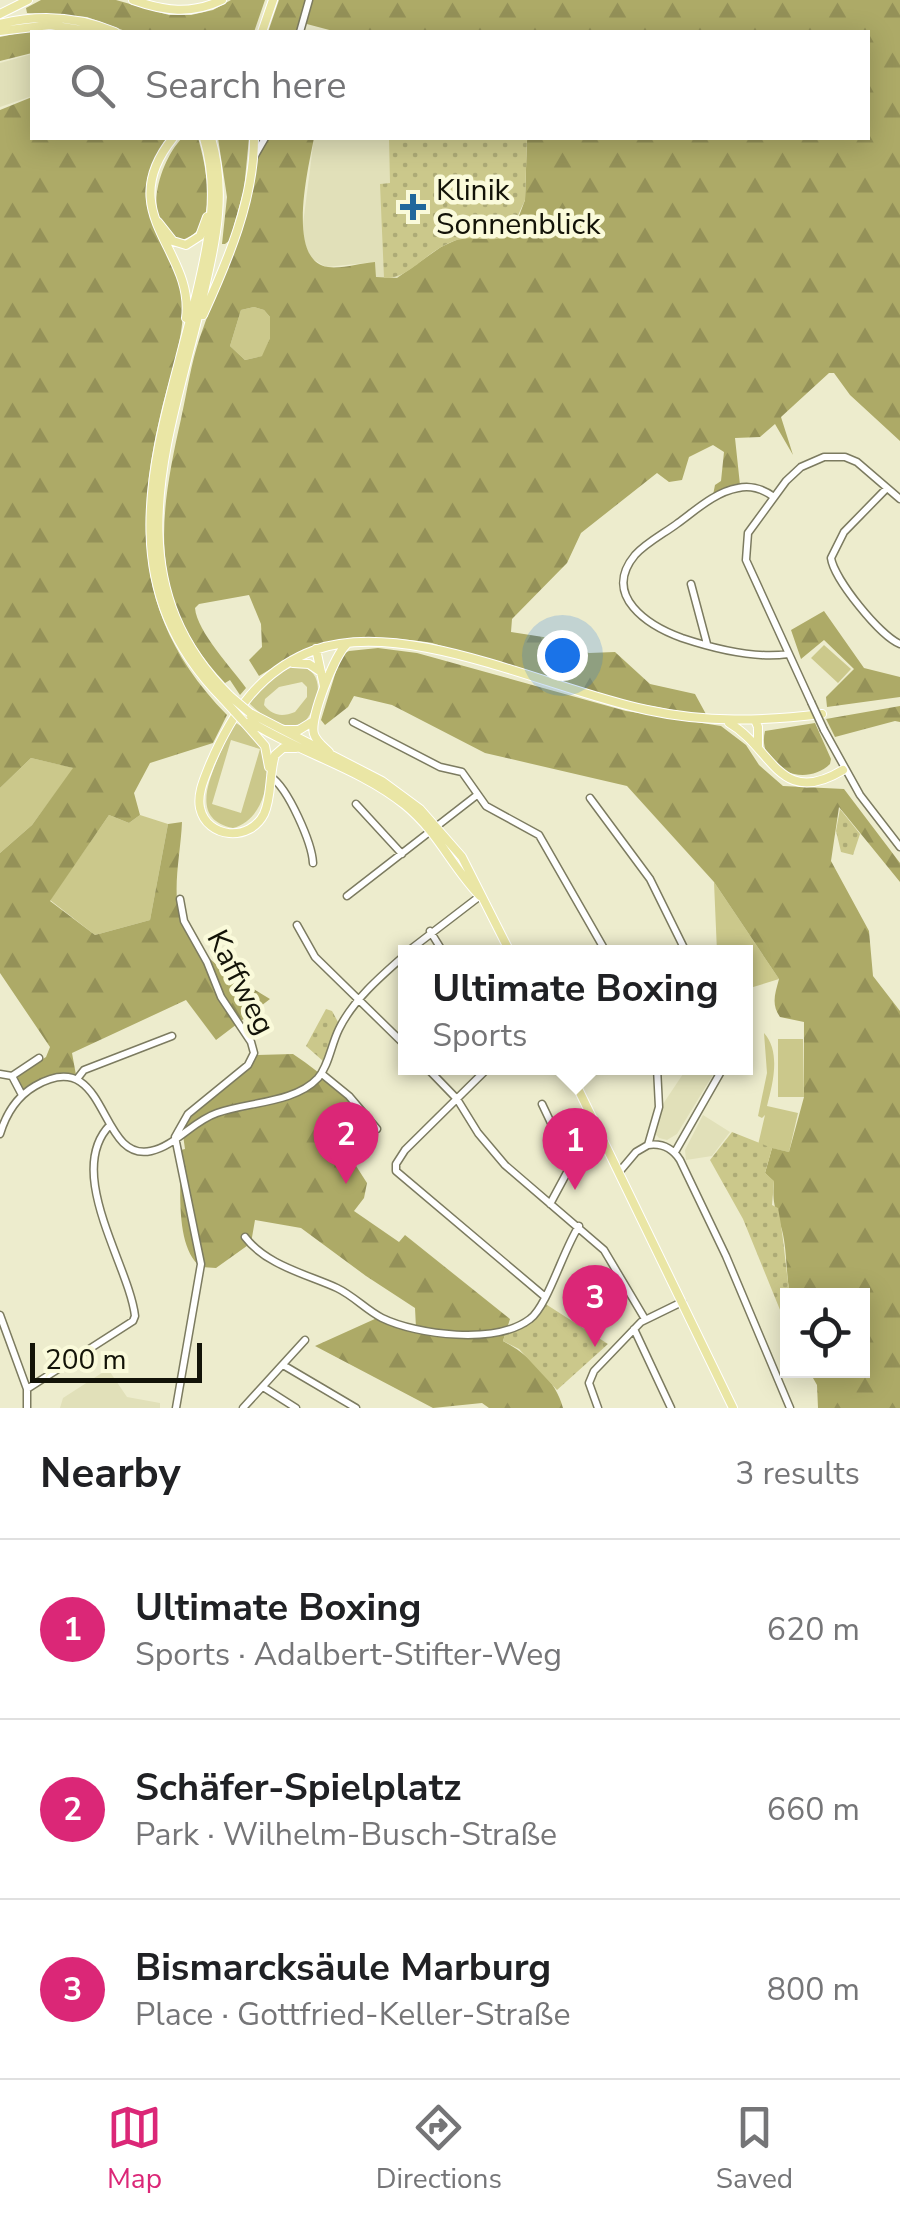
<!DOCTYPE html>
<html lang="en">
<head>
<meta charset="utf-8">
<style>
	:root { --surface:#fff; --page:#f2f2f2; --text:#202124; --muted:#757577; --line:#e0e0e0; --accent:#db2777 }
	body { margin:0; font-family:"Nunito Sans",sans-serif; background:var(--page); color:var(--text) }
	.controls { position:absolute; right:30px; bottom:30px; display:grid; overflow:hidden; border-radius:0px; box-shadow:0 5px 25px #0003 }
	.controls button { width:90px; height:90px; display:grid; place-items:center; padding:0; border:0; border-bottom:2px solid var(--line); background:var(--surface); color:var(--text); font:50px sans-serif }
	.scale { position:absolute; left:30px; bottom:25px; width:172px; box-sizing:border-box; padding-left:10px; border:5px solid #131308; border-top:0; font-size:28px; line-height:35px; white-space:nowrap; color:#131308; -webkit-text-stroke:8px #fafada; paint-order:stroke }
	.you { position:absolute; left:562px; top:655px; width:35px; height:35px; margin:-25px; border:8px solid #fff; border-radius:50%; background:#1a73e8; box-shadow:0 0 0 15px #1a73e833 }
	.badge { display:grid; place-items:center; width:65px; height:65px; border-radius:50%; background:var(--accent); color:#fff; font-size:32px; font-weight:700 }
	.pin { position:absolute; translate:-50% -82px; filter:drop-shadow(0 2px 5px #0008) }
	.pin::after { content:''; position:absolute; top:52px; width:35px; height:30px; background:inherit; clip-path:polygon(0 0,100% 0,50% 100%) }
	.popup { position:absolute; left:398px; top:945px; width:355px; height:130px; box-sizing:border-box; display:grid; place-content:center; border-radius:0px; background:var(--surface); filter:drop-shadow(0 2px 8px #0005); font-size:32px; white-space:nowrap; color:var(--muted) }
	.popup b { font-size:38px; color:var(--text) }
	.popup::after { content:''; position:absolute; left:50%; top:100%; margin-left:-20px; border:20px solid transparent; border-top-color:var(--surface) }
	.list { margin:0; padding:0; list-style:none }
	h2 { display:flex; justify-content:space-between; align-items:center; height:130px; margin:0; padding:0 40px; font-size:42px }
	h2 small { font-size:32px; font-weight:400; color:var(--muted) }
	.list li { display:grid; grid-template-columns:65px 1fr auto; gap:30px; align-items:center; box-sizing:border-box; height:180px; padding:0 40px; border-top:2px solid var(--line) }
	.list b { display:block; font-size:38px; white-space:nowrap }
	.list p { margin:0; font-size:32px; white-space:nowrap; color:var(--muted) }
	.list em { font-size:32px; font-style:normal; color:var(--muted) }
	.icon { flex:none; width:55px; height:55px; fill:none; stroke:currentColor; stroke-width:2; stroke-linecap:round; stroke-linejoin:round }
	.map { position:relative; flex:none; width:900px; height:1408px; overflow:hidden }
	.search { position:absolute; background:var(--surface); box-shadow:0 5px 25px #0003; left:30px; right:30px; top:30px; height:110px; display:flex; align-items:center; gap:25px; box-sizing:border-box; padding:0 35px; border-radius:0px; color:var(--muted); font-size:38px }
	.sheet { height:670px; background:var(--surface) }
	nav { display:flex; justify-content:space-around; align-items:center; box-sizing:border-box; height:140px; border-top:2px solid var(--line); background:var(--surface); font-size:28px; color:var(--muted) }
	nav a { display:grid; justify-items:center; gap:5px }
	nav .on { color:var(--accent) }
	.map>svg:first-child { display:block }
	.built { fill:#e1e0b9 }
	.grass { fill:#cbc88b; fill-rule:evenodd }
	.forest { fill:url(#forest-firs); fill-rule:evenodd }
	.park { fill:url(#park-dots) }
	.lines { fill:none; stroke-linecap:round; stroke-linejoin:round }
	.minor-casing { stroke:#7c7b60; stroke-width:9 }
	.major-casing { stroke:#fff; stroke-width:10 }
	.minor { stroke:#fff; stroke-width:6 }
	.major { stroke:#eae6a5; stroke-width:8 }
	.minor-bridge-casing { stroke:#7c7b60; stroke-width:9; stroke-linecap:butt }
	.major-bridge-casing { stroke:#fff; stroke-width:10; stroke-linecap:butt }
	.minor-bridge { stroke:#fff; stroke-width:6 }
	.major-bridge { stroke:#eae6a5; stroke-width:8 }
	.poi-dot { fill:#20689c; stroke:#fafada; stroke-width:4 }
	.labels { text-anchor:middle; stroke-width:9; stroke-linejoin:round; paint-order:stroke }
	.poi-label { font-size:30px; fill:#131308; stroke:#fafada; text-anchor:start }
	.street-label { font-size:30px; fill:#131308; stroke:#fafada }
</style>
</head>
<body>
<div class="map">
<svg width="900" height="1408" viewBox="0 0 900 1408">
	<defs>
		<pattern id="forest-firs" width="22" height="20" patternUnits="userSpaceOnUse" patternTransform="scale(2.5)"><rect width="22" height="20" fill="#adaa67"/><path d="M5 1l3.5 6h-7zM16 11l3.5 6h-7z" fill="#949158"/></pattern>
		<pattern id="park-dots" width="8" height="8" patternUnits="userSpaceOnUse" patternTransform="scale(2.5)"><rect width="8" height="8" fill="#cbc88b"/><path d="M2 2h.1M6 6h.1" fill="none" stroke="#adab76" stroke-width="1.8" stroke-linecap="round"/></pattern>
	</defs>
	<rect width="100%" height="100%" fill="#edeccd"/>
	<path class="built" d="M32,54V96L0,107V63Z
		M314,138H527L499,240L483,239L397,278L376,277L375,262L326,267L311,258L303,240V224Z
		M687,1068H717L677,1134L667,1140L659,1138L653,1131L663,1104Z
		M703,1115L730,1132L712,1156L686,1160L685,1150Z
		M108,1369L127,1397L160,1403V1408H60L63,1398Z"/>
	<path class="grass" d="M254,307L264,310L270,317V338L263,356L245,360L230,346L241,310Z
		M824,645L851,669L838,683L811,658Z
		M298,665C328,672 319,705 304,723C281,731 263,717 247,701L280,672ZM302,682L307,687V697L295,712C282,717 273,716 264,705L265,699L279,687Z
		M234,722C245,728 259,739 263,751C273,779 263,820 233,828C193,820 207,785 218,758C224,746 228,733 234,722ZM231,740L260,749L241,813L212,804Z
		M31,758L74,768L32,825L0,853V788Z
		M109,815L129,823L140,815L168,824L150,920L95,935L50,900Z
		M714,882L779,979L750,988L745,976V952H717Z
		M764,1033C781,1052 773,1083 767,1106L798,1113L789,1152L758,1145L765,1115L762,1118L758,1116L767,1073Z
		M778,1039H803L804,1097H778Z"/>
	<path class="forest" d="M41,0H116L169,15H191L213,10L231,0H265L254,32H128L87,17L27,13L26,8Z
		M279,0H900V441L850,395L834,373H829L781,417L793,455L775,424L760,437L735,438L740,485L713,495L715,485L721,481L724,452L713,445L689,457L682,480L669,482L657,473L581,533L567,563L512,619L511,632L556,639L589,653L615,652L650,684L695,694L707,716L623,701L432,643C359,632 322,638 259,676L249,660L262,647L261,624L249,595L199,604L195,608C197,632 232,668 246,688L240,695L230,680L225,683C147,600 158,521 181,419C187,392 191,363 200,337C213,298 231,261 242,222C250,195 253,167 260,140L256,143V138H314C309,165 285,261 328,267C342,269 361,263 375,262L376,277L397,278L441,247L467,235L483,239L516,224L525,200L527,138H868V32H337L303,23L300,32H268ZM254,307L264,310L270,317V338L262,356L245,360L230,346L241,310Z
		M33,30L73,32H32V53L0,61V37Z
		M32,97V138H168C110,216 184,240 183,308C183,342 169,379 161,412C133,531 138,624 227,715L213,743L150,763L134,793L140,815L129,823L109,815L50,901L95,935L150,920L168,824L182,822C181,847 175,875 177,900C181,951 232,975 270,999L216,1040L186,1000L72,1053L76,1075H52L22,1090L16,1076L46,1057L50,1047L0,973V853L32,825L73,768L31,758L0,788V110Z
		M182,138H198C206,166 221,231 181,240C138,225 160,161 182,138Z
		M218,138H249L244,189L230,240L225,244H222L227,197Z
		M824,611L864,668L900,677V697L827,707L826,697L854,669L824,640L801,659L791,630Z
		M378,648L417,653L626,711L721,726L746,745L759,765L783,786L844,789L900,863V882L839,807L831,861L869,931L873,976L900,1011V1408H818L817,1385L809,1371L862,1370V1296L790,1295C786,1275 787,1249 782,1230C776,1208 772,1206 774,1182L765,1173L772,1148L789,1152L804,1097V1022L780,1017C771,1004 775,994 779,979L714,882L627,786L485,753L392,705L354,696L348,707L325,725L321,720L341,655L349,651Z
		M900,706V722L895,721L835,737L826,719Z
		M815,723L831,759L830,764C804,789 756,768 765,731Z
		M293,1054C326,1076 350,1099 375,1130L349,1155L367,1183L364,1198L354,1211L399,1242L405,1235L510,1319L503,1341C528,1354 556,1380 563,1408H489L482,1403L433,1408L315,1346L377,1318L416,1328L415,1308L366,1276L301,1228L255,1220L251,1243L216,1268L201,1267C174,1247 181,1183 181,1150L185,1149L182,1128C203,1098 238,1083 257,1055Z"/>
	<path class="park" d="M389,138H527L525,200L509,235C485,246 475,231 447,244C424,254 409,279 384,278L380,184L390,183Z
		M840,809L860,834L853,855L841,852L836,831Z
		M326,1009L332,1011L338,1022L323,1061L306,1046Z
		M732,1132L772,1148L765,1173L774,1181L772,1205L778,1208C784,1237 785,1266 790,1295L788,1296L787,1327L743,1219L710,1160Z
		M544,1303L608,1344L557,1390L519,1349L503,1341L507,1328L522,1325Z"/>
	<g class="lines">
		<defs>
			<path id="minor" d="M300,32L309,0
				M254,157L265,138
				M887,488L844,532L831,558C834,579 880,636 900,644
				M774,497C763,489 751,485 738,488C715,492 696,510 678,523C665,533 647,542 635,555C601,596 649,626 682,638C715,649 754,659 788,654
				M691,584L707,644
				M811,702L746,560L748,533L786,481L801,467L824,457H845L857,462L900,499
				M353,722L440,767L462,772L486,806L539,835L606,952
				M824,730L860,795L900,847
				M271,777C288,788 312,843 313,863
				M590,798L650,879L686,952
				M356,804L402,854
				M347,896L477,795
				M297,925L315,957L405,1045
				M430,931L443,952
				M407,952L480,896
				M427,1068L457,1099L478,1133L505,1165L604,1250L645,1319
				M488,1068L405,1150L396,1164V1171L544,1296
				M0,1074L12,1076L22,1095
				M322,1074L349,1096L377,1129
				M12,1076L39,1058
				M77,1079L84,1070L172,1036
				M542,1104L571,1165L550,1204
				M0,1134C6,1114 16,1097 35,1086C109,1043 97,1163 151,1151C175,1146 193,1121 217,1113C248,1102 295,1103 318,1078C329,1065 331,1045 339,1029C353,1000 381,976 405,955
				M648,1145C662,1143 673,1149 680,1160L726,1256L790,1408
				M675,1152L723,1068
				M620,1171L636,1152L648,1145L659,1107L657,1068
				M245,1237C266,1265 306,1274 337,1288C354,1296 366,1310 382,1318C417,1335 496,1345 530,1319C547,1307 564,1248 579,1226
				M0,1315L27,1389V1408
				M634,1329L671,1408
				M283,1365L356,1408
				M263,1387L296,1408
				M27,1389L133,1321L135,1316C129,1265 64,1172 110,1125
				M176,1408L201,1264L175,1137L188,1114L248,1065L254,1053L251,1042L221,997L207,962L184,921L180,899
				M243,1408L305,1340
				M598,1408L589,1383L594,1371L641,1322L682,1302"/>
			<path id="major" d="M133,0C164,11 191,15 222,0
				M0,14L28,0
				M0,24C39,14 79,17 115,32
				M0,31L50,25L94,32
				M262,32L273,0
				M173,138C112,214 195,250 186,318
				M204,138C220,191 209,242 196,296C161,441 102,576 223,699
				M211,138C226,189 217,237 205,287C173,431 107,575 230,696
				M158,222L173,241L186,245L200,236L207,217
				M203,315C228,260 254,199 254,138
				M316,649L324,686
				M293,663L309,664L321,672
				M250,713L382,781L420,809L462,857L510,952
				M246,719C296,752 358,767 405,805C439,833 451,866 480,896
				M755,720L758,727V747
				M244,722L265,746L269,767
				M729,723C772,747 779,809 843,770
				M284,730H299L312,722
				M296,748H283L275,755C269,774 272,797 264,814C250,842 207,839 200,808C197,793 205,777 210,764C232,713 260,670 315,650C406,617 553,691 647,710C706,723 763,721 822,714
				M329,752C324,747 316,741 314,734C309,719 335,655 346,645
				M568,1068L733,1408"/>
		</defs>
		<use href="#minor" class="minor-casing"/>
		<use href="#major" class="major-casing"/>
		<use href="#minor" class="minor"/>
		<use href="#major" class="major"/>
		<defs>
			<path id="minor-bridge" d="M811,702L824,730"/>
			<path id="major-bridge" d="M230,696L250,713
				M223,699L244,722"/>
		</defs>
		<use href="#minor-bridge" class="minor-bridge-casing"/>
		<use href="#major-bridge" class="major-bridge-casing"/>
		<use href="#minor-bridge" class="minor-bridge"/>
		<use href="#major-bridge" class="major-bridge"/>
	</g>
	<path class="poi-dot" d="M408 192h10v10h10v10h-10v10h-10v-10h-10v-10h10z"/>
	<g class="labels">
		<g class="poi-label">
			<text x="436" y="200">Klinik<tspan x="436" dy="34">Sonnenblick</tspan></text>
		</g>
		<g class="street-label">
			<text transform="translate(241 982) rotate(63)" y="10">Kaffweg</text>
		</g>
	</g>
</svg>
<div class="controls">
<button><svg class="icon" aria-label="locate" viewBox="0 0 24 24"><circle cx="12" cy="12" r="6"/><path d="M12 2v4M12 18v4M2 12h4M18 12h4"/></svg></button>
</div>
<div class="scale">200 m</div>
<div class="you"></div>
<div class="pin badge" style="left:575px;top:1190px">1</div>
<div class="popup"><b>Ultimate Boxing</b>Sports</div>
<div class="pin badge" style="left:346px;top:1184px">2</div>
<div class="pin badge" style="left:595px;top:1347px">3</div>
<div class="search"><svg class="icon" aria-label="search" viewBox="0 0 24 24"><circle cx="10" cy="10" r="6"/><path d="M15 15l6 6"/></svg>Search here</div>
</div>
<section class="sheet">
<h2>Nearby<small>3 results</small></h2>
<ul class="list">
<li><span class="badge">1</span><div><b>Ultimate Boxing</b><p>Sports · Adalbert-Stifter-Weg</p></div><em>620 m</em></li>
<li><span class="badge">2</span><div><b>Schäfer-Spielplatz</b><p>Park · Wilhelm-Busch-Straße</p></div><em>660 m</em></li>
<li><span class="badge">3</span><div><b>Bismarcksäule Marburg</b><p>Place · Gottfried-Keller-Straße</p></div><em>800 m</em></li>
</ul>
</section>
<nav>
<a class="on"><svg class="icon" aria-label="map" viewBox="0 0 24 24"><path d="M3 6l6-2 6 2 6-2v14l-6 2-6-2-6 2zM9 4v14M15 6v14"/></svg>Map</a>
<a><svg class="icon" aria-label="directions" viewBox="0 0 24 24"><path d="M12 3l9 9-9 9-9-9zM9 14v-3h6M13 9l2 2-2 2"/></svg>Directions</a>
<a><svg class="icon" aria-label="saved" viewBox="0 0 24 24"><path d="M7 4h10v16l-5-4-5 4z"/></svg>Saved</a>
</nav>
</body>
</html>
